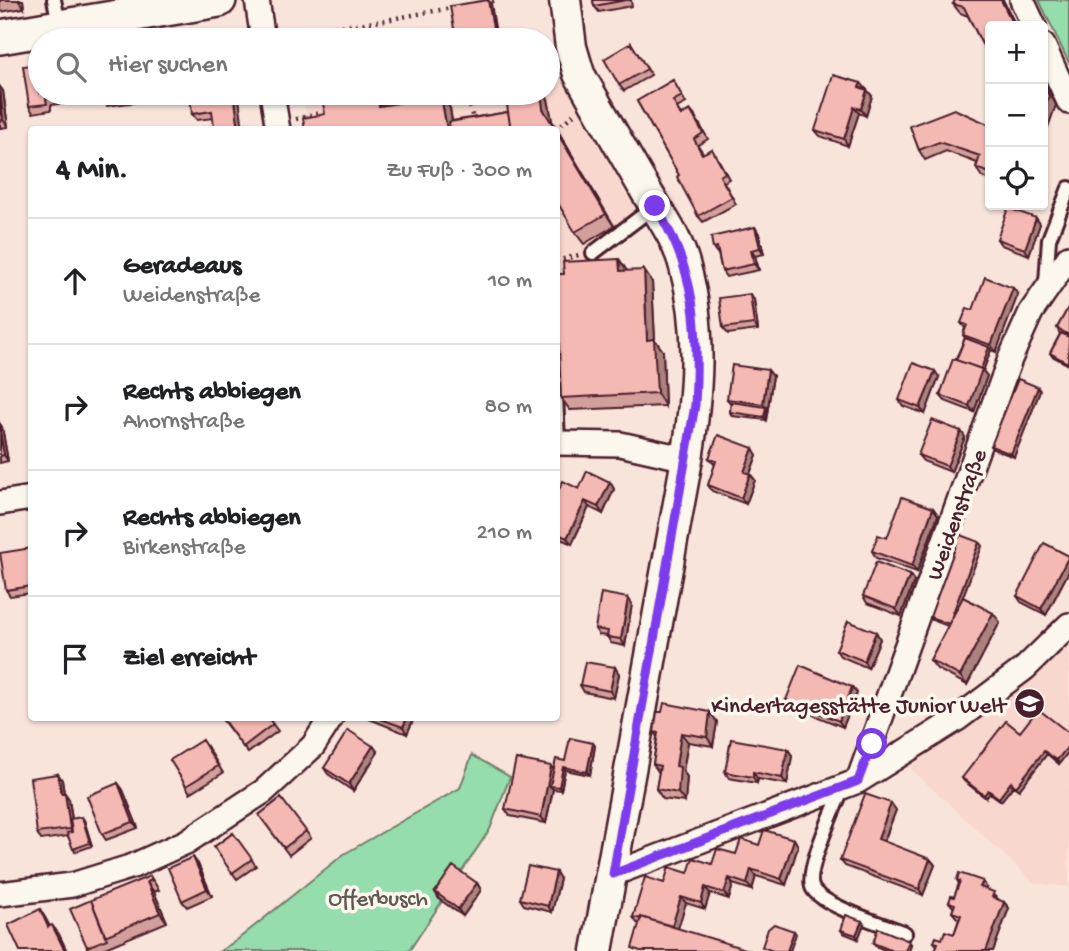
<!DOCTYPE html>
<html lang="de">
<head>
<meta charset="utf-8">
<style>
	:root { --surface:#fff; --page:#f6f6f6; --text:#202124; --muted:#757577; --line:#e0e0e0 }
	body { margin:0; font-family:"Gochi Hand",sans-serif; background:var(--page); color:var(--text) }
	.controls { position:absolute; right:21px; top:21px; display:grid; overflow:hidden; border-radius:7px; box-shadow:0 2px 5px #0004 }
	.controls button { width:63px; height:63px; display:grid; place-items:center; padding:0; border:0; border-bottom:2px solid var(--line); background:var(--surface); color:var(--text); font:35px sans-serif }
	.stop { position:absolute; width:21px; height:21px; margin:-16px; border:5px solid #7c3aed; border-radius:50%; background:#fff }
	.stop.end { background:#7c3aed; border-color:#fff; box-shadow:0 2px 7px #0008 }
	.list { margin:0; padding:0; list-style:none }
	h2 { display:flex; justify-content:space-between; align-items:center; height:91px; margin:0; padding:0 28px; font-size:30px }
	h2 small { font-size:23px; font-weight:400; color:var(--muted) }
	.list li { display:grid; grid-template-columns:46px 1fr auto; gap:21px; align-items:center; box-sizing:border-box; height:126px; padding:0 28px; border-top:2px solid var(--line) }
	.list b { display:block; font-size:26px; white-space:nowrap }
	.list p { margin:0; font-size:23px; white-space:nowrap; color:var(--muted) }
	.list em { font-size:23px; font-style:normal; color:var(--muted) }
	.icon { flex:none; width:38px; height:38px; fill:none; stroke:currentColor; stroke-width:2; stroke-linecap:round; stroke-linejoin:round }
	.map { position:relative; flex:none; width:1069px; height:951px; overflow:hidden }
	.search { position:absolute; background:var(--surface); box-shadow:0 2px 5px #0004; left:28px; top:28px; width:532px; height:77px; display:flex; align-items:center; gap:18px; box-sizing:border-box; padding:0 24px; border-radius:38px; color:var(--muted); font-size:26px }
	.panel { position:absolute; background:var(--surface); box-shadow:0 2px 5px #0004; left:28px; top:126px; width:532px; height:595px; border-radius:7px }
	.map>svg:first-child { display:block }
	.built { fill:#f8d7cf }
	.green { fill:#95ddac; stroke:#707e6c; stroke-width:2 }
	.lines { fill:none; stroke-linecap:round; stroke-linejoin:round }
	.service-casing { stroke:#4a1f2b; stroke-width:18 }
	.minor-casing { stroke:#4a1f2b; stroke-width:28 }
	.tertiary-casing { stroke:#4a1f2b; stroke-width:35 }
	.secondary-casing { stroke:#4a1f2b; stroke-width:38 }
	.path { stroke:#4a1f2b; stroke-width:4.5; stroke-dasharray:2 5; stroke-linecap:butt }
	.service { stroke:#fbf7ec; stroke-width:12 }
	.minor { stroke:#fbf7ec; stroke-width:23 }
	.tertiary { stroke:#fbf7ec; stroke-width:30 }
	.secondary { stroke:#fbf7ec; stroke-width:33 }
	.wall { fill:#d39f9b; stroke:#4a1f2b; stroke-width:2 }
	.shaded-wall { fill:#ac827e; stroke:#4a1f2b; stroke-width:2 }
	.building { fill:#f5b9b4; stroke:#4a1f2b; stroke-width:2 }
	.route { stroke:#7c3aed; stroke-width:9 }
	.labels { text-anchor:middle; stroke-width:7; stroke-linejoin:round; paint-order:stroke }
	.street-label { font-size:23px; fill:#4a1f2b; stroke:#fbf7ec }
	.poi-label { font-size:23px; fill:#4a1f2b; stroke:#fbf7ec; text-anchor:end }
	.park-label { font-size:23px; fill:#605852; stroke:#fbf7ec }
</style>
</head>
<body>
<div class="map">
<svg width="1069" height="951" viewBox="0 0 1069 951">
	<rect width="100%" height="100%" fill="#f9e4db"/>
	<filter id="ink" filterUnits="userSpaceOnUse"><feTurbulence type="fractalNoise" baseFrequency=".0143" numOctaves="2"/><feDisplacementMap in="SourceGraphic" scale="14" xChannelSelector="R" yChannelSelector="G"/><feConvolveMatrix kernelMatrix="1 2 1 2 8 2 1 2 1" color-interpolation-filters="sRGB"/></filter>
	<g filter="url(#ink)">
		<path class="built" d="M427,31L444,40H378Z
			M548,55L640,218L572,274L557,275L556,130L308,129L303,93H548Z
			M1069,640V887L1034,883L909,767Z"/>
		<path class="green" d="M1039,0H1069V63Z
			M472,755L510,777L490,829L409,951H220L237,940L344,854L460,788Z"/>
		<g class="lines">
			<defs>
				<path id="service" d="M54,0L60,27
					M593,253L655,206
					M1046,283L1049,239L1069,188
					M556,394L558,443
					M843,787C836,806 803,873 813,889C823,906 885,925 905,933"/>
				<path id="minor" d="M257,0L263,40
					M1022,0L1034,26
					M1043,45L1069,102
					M272,93L278,130
					M556,443L620,444L687,459
					M0,503L32,498
					M858,781L1010,359L1031,312L1069,257
					M613,874L858,781L957,719L1025,668L1069,625
					M0,894L72,885L133,866L186,842L264,791L313,746L331,718"/>
				<path id="tertiary" d="M565,0L571,47L579,74C601,113 623,152 646,191C660,215 678,239 685,267C703,331 697,395 687,459L597,951"/>
				<path id="secondary" d="M0,37L219,0"/>
			</defs>
			<use href="#service" class="service-casing"/>
			<use href="#minor" class="minor-casing"/>
			<use href="#tertiary" class="tertiary-casing"/>
			<use href="#secondary" class="secondary-casing"/>
			<path class="path" d="M485,2L498,0
				M346,26L347,40
				M307,30L375,22L456,7
				M467,93L474,124
				M375,101L419,93
				M296,119L329,111
				M556,129L574,114
				M556,261L579,255"/>
			<use href="#service" class="service"/>
			<use href="#minor" class="minor"/>
			<use href="#tertiary" class="tertiary"/>
			<use href="#secondary" class="secondary"/>
		</g>
		<path class="wall" d="M0,0H23L24,8L0,12Z
			M593,0H631L632,6L599,12L594,6Z
			M1003,0L1016,26H990V53L989,54L982,44L968,16L960,13L953,4Z
			M631,43L651,75L624,91L619,85Z
			M673,80L686,103L677,108L681,115L690,110L695,116L708,139L698,145L703,153L716,155L729,179L724,182L736,204L703,222L698,216L679,175L637,101Z
			M861,83L872,96L866,116L859,113L848,146L820,136L815,130Z
			M0,87L3,91L8,127L0,128Z
			M40,93H88L78,95V101L51,105V110L33,113L29,106Z
			M101,93H144L145,101L107,106L103,100Z
			M377,94L384,105L450,108L452,121L508,112L548,99L552,121L614,226L584,244L575,232L556,130L325,114Z
			M239,97L214,126L213,118L197,120L192,114Z
			M990,125V180L982,177L976,168L977,163L946,151L925,160L919,150L910,126Z
			M1036,218L1040,224L1029,255L1001,245L997,239Z
			M755,227L759,234L764,254L755,256L759,270L726,277L722,271L718,254L713,248Z
			M619,259L627,271L652,282L655,340L663,351L665,406L570,410L561,398L558,332L556,330V274H564Z
			M1018,294L996,352L991,350L983,371L987,376L974,412L945,401L940,395L965,338L963,335L965,328L961,323L973,310Z
			M754,300L758,330L728,334L723,328Z
			M1069,306V365L1052,356L1050,353L1060,334L1057,328Z
			M773,376L766,420L732,416L730,412L731,404L727,399Z
			M939,377L925,414L903,406L899,400Z
			M1040,391L1014,457L993,449L991,446Z
			M0,424L2,427L8,461L0,463Z
			M961,431L965,437L951,472L923,461L918,455Z
			M757,455L750,474L755,480L746,504L712,491L708,485L715,465L709,458Z
			M610,482L614,489L603,514L589,507L572,544L556,537V495Z
			M933,508L938,515L917,572L876,558L872,551L887,538Z
			M982,546L961,601L1000,622L967,685L937,669L930,660L948,626L932,620L930,617Z
			M32,548V593L10,596L6,590Z
			M1069,555V571L1046,615L1021,602L1017,596Z
			M914,581L901,616L867,603L863,596Z
			M628,598L632,604L625,646L611,643L607,636L599,635L595,629Z
			M876,632L880,639L868,668L840,656L836,650Z
			M619,674L614,698L584,692L580,685Z
			M852,687L857,693L843,727L791,706L786,700Z
			M662,712H710L717,722L713,746L688,742L683,771L687,777L685,802L663,799L656,789L659,773L653,764L657,737L654,732Z
			M221,718H268L278,731L248,753Z
			M367,718H414L407,734Z
			M1020,732L1069,733V751L1059,764L1047,754L1019,790L1013,786L1001,801L990,793L986,798L964,781L962,778Z
			M593,743L595,746L590,775L565,770L561,790L553,789L546,823L510,816L505,809L565,761Z
			M207,746L223,773L190,793L186,786Z
			M373,746L378,752L353,791L328,774L324,768Z
			M788,749L792,756L787,784L758,779L757,783L729,778L725,772Z
			M58,774L62,780L64,793L69,799L72,819L84,820L92,846L75,852L68,836L41,840L37,833Z
			M118,783L123,790L138,828L106,840L102,834Z
			M281,798L311,838L289,855L259,815Z
			M896,810L884,842L930,859L935,865L923,895L845,866L840,860Z
			M233,833L256,866L237,879L214,847Z
			M794,839L798,846L786,885L756,876L752,890L733,884L729,899L710,893L705,909L686,903L639,924L637,923L633,917L664,883L759,845Z
			M198,864L212,896L187,907L182,901Z
			M150,876L159,890L154,892L167,922L98,951H89L87,947Z
			M560,879L552,912L524,905L520,899Z
			M957,880L987,888L986,889L1009,908L993,951H935L937,946L934,942L954,934L959,919L957,918L952,912L954,908L949,902L954,897L959,884Z
			M477,883L481,890L463,916L439,899L435,892Z
			M864,924L858,939L843,933L841,930Z
			M873,943L911,944L909,951H887L875,946Z"/>
		<path class="shaded-wall" d="M18,0H23L24,8Z
			M488,0L491,3L497,40L495,39Z
			M1001,0H1003L1016,26H1014Z
			M1043,79L1056,105L1048,127L1043,119Z
			M0,87L3,91L8,127L3,120Z
			M867,90L872,96L866,116L861,109Z
			M74,93H76L78,95V101Z
			M141,93H144L145,101L141,94Z
			M234,93L239,97L243,130H239Z
			M541,93H544L548,99L552,121L614,226L606,214L543,109Z
			M377,94L385,106H379Z
			M441,96L450,108L453,130H447Z
			M854,107L859,113L848,146L844,139Z
			M1036,218L1040,224L1029,255L1025,249Z
			M755,227L759,234L764,254L760,248Z
			M751,250L755,256L759,270L754,264Z
			M619,259L627,271H620Z
			M644,270L652,282L655,340L663,351L665,406L657,393L647,340Z
			M1013,288L1018,294L996,352L991,345Z
			M750,294L754,300L758,330L754,324Z
			M989,347L991,350L983,371L987,376L974,412L969,406L980,371Z
			M768,370L773,376L766,420L764,417L766,407L763,404Z
			M935,371L939,377L925,414L920,408Z
			M1038,387L1040,391L1014,457L1011,454Z
			M0,424L2,427L8,461L4,455L0,433Z
			M961,431L965,437L951,472L947,466Z
			M753,448L757,455L748,478L744,472Z
			M750,474L755,480L746,504L741,498Z
			M610,482L614,489L603,514L598,507Z
			M585,501L589,507L572,544L567,538Z
			M933,508L938,515L917,572L912,566Z
			M979,542L982,546L951,628L949,624Z
			M1069,556V571L1046,615L1041,609Z
			M910,575L914,581L901,616L896,609Z
			M628,598L632,604L625,646L621,639Z
			M993,613L1000,622L967,685L960,676Z
			M876,632L880,639L868,668L864,661Z
			M615,667L619,674L614,698L610,691Z
			M852,687L857,693L843,727L839,721Z
			M710,712L717,722L713,746L707,737Z
			M407,718H414L407,734L403,727Z
			M681,733L688,742L683,771L687,777L685,802L678,793L676,766Z
			M593,743L595,746L590,775L587,772Z
			M1069,745V751L1059,764L1057,760Z
			M373,746L378,752L353,791L349,784Z
			M788,749L792,756L787,784L782,778Z
			M1044,751L1047,754L1019,790L1016,787Z
			M551,766L556,773L550,786L553,789L546,823L541,817Z
			M563,767L565,770L561,790L559,787Z
			M753,772L758,779L757,783L753,777Z
			M58,774L62,780L65,800L61,793Z
			M1011,782L1013,786L1001,801L999,798Z
			M118,783L123,790L138,828L133,822Z
			M988,790L990,793L986,798L984,795Z
			M65,793L69,799L74,835L70,829Z
			M891,803L896,810L882,846L878,839Z
			M82,817L84,820L92,846L90,843Z
			M794,839L798,846L786,885L781,879Z
			M193,857L198,864L212,896L207,889Z
			M930,859L935,865L923,895L919,889Z
			M751,869L756,876L752,890L747,884Z
			M556,872L560,879L552,912L548,906Z
			M729,878L733,884L729,899L724,893Z
			M983,881L987,888L985,893L980,887Z
			M147,882L154,892L167,922L160,913Z
			M477,883L481,890L463,916L458,909Z
			M705,887L710,893L705,909L701,903Z
			M681,897L686,903L676,935L671,928Z
			M1004,902L1009,908L993,951H986Z
			M40,909L46,919L55,936L48,927Z
			M862,921L864,924L858,939L856,935Z
			M52,925L59,934L67,951H65Z
			M794,931L796,934L790,951H787Z
			M909,941L911,944L909,951H905Z"/>
		<path class="building" d="M488,0L495,39L487,40H456L450,6Z
			M593,0H626L594,6Z
			M955,0H1001L1014,26H990V40L982,44L964,7L953,4Z
			M219,33L221,40H171Z
			M631,43L647,69L619,85L604,59Z
			M40,64V93H74V95L46,99L47,104L29,106L23,66Z
			M833,75L861,83L859,87L867,90L861,109L854,107L844,139L815,130Z
			M673,80L682,96L673,101L681,116L690,110L703,133L694,139L702,154L712,149L725,173L720,176L732,197L698,216L677,177L679,175L637,101Z
			M1043,83L1049,96L1043,113Z
			M101,93H141V94L103,100Z
			M218,93H234L239,130H201V128L214,126L212,111L192,114L190,97Z
			M505,93H541L543,109L556,130H511Z
			M377,94L379,106L441,96L447,130H305L303,118L325,114L323,103Z
			M0,95L3,120L0,121Z
			M954,109L990,125V173L976,168L980,156L939,142L919,150L910,126Z
			M508,112L511,130H450L449,122Z
			M556,131L606,214L575,232L556,200Z
			M1008,208L1036,218L1025,249L997,239Z
			M755,227L760,248L751,250L754,264L722,271L717,247L713,248L711,237Z
			M619,259L620,271L644,270L647,340L654,339L657,393L561,398L558,320H556V274H564L563,262Z
			M985,277L1013,288L991,345L963,335L967,325L961,323L967,308L973,310Z
			M750,294L754,324L723,328L719,298Z
			M1069,306V335L1057,328Z
			M1061,333L1069,337L1068,363L1050,353Z
			M965,338L989,347L981,369L956,360Z
			M953,359L982,369L969,406L940,395Z
			M913,363L935,371L920,408L899,400Z
			M732,365L768,370L763,404L727,399Z
			M1018,379L1038,387L1011,454L991,446Z
			M731,402L766,407L764,417L730,412Z
			M932,420L961,431L947,466L918,455Z
			M0,433L4,455L0,456Z
			M718,435L753,448L744,472L750,474L741,498L708,485L716,461L709,458Z
			M587,471L610,482L598,507L585,501L567,538L556,533V495L563,481L579,489Z
			M902,497L933,508L912,566L872,551L878,535L887,538Z
			M960,535L979,542L949,624L930,617Z
			M1044,543L1069,556L1041,609L1017,596Z
			M32,548V586L6,590L0,553Z
			M876,562L910,575L896,609L863,596Z
			M601,593L628,598L621,639L607,637L608,631L595,629Z
			M963,597L993,613L960,676L930,660Z
			M848,621L876,632L864,661L836,650Z
			M585,662L615,667L610,691L580,685Z
			M800,665L852,687L839,721L786,700Z
			M664,703L710,712L707,737L681,733L676,766L680,767L678,793L656,789L660,766L653,764L658,733L654,732L657,712H662Z
			M1038,709L1069,733V745L1057,760L1044,751L1016,787L1011,782L999,798L988,790L984,795L962,778L1006,721L1020,732Z
			M222,718H268L273,724L243,747Z
			M378,718H407L403,727Z
			M348,730L373,746L349,784L324,768Z
			M570,738L593,743L587,772L563,767L559,787L550,786L556,759L565,761Z
			M731,739L788,749L782,778L753,772V777L725,772Z
			M202,740L218,766L186,786L170,760Z
			M516,759L551,766L541,817L505,809Z
			M58,774L61,793H65L70,829L37,833L30,778Z
			M118,783L133,822L102,834L87,796Z
			M865,794L891,803L878,839L930,859L919,889L840,860Z
			M281,798L306,831L284,848L259,815Z
			M82,817L90,843L73,849L67,833L72,832L70,819Z
			M764,830L794,839L781,879L751,869L747,884L729,878L724,893L705,887L701,903L681,897L672,926L641,917V919L633,917L645,877L664,883L669,867L688,873L693,858L712,864L717,849L736,854L741,839L759,845Z
			M233,833L252,859L232,873L214,847Z
			M193,857L207,889L182,901L168,868Z
			M453,866L477,883L458,909L435,892Z
			M528,866L556,872L548,906L520,899Z
			M959,873L983,881L980,887L994,892L992,897L1004,902L986,951H935L938,943L934,942L936,937L942,939L945,931L954,934L961,915L952,912L955,904L949,902L951,896L954,897L960,881L957,880Z
			M150,876L152,880L147,882L160,913L105,936L91,900Z
			M91,900L107,939L87,947L70,909Z
			M40,909L48,927L52,925L65,951H20L8,925Z
			M846,915L862,921L856,935L841,930Z
			M641,917L752,951H640L632,948Z
			M774,924L794,931L787,951H773L762,947L768,929Z
			M878,928L909,941L905,951H893L873,943Z"/>
	</g>
	<g class="lines" filter="url(#ink)">
		<path class="route" d="M655,206C697,271 699,330 695,405L613,874L858,781L872,744"/>
	</g>
	<defs>
		<symbol id="school-disc" viewBox="-11 -11 22 22"><circle r="9.5" fill="#4a1f2b" stroke="#fbf7ec"/><path d="M0-5L7-2L0 1L-7-2ZM-4 1L0 2.5L4 1V4Q0 6-4 4Z" fill="#fff"/></symbol>
	</defs>
	<g fill-rule="evenodd">
		<use href="#school-disc" x="1012" y="686" width="35" height="35"/>
	</g>
	<g class="labels">
		<g class="street-label">
			<text transform="translate(955 514) rotate(-70)" y="8">Weidenstraße</text>
		</g>
		<g class="poi-label">
			<text x="1006" y="712">Kindertagesstätte Junior Welt</text>
		</g>
		<g class="park-label">
			<text x="378" y="905">Offerbusch</text>
		</g>
	</g>
</svg>
<div class="controls">
<button>+</button>
<button>−</button>
<button><svg class="icon" aria-label="locate" viewBox="0 0 24 24"><circle cx="12" cy="12" r="6"/><path d="M12 2v4M12 18v4M2 12h4M18 12h4"/></svg></button>
</div>
<div class="stop" style="left:872px;top:744px"></div>
<div class="stop end" style="left:655px;top:206px"></div>
<div class="search"><svg class="icon" aria-label="search" viewBox="0 0 24 24"><circle cx="10" cy="10" r="6"/><path d="M15 15l6 6"/></svg>Hier suchen</div>
<section class="panel">
<h2>4 Min.<small>Zu Fuß · 300 m</small></h2>
<ul class="list">
<li><svg class="icon" aria-label="ahead" viewBox="0 0 24 24"><path d="M12 20V5M6 11l6-6 6 6"/></svg><div><b>Geradeaus</b><p>Weidenstraße</p></div><em>10 m</em></li>
<li><svg class="icon" aria-label="right" viewBox="0 0 24 24"><path d="M7 20v-9h11M14 6l5 5-5 5"/></svg><div><b>Rechts abbiegen</b><p>Ahornstraße</p></div><em>80 m</em></li>
<li><svg class="icon" aria-label="right" viewBox="0 0 24 24"><path d="M7 20v-9h11M14 6l5 5-5 5"/></svg><div><b>Rechts abbiegen</b><p>Birkenstraße</p></div><em>210 m</em></li>
<li><svg class="icon" aria-label="arrive" viewBox="0 0 24 24"><path d="M6 21V4h12l-3 4 3 4H6"/></svg><div><b>Ziel erreicht</b></div></li>
</ul>
</section>
</div>
</body>
</html>
